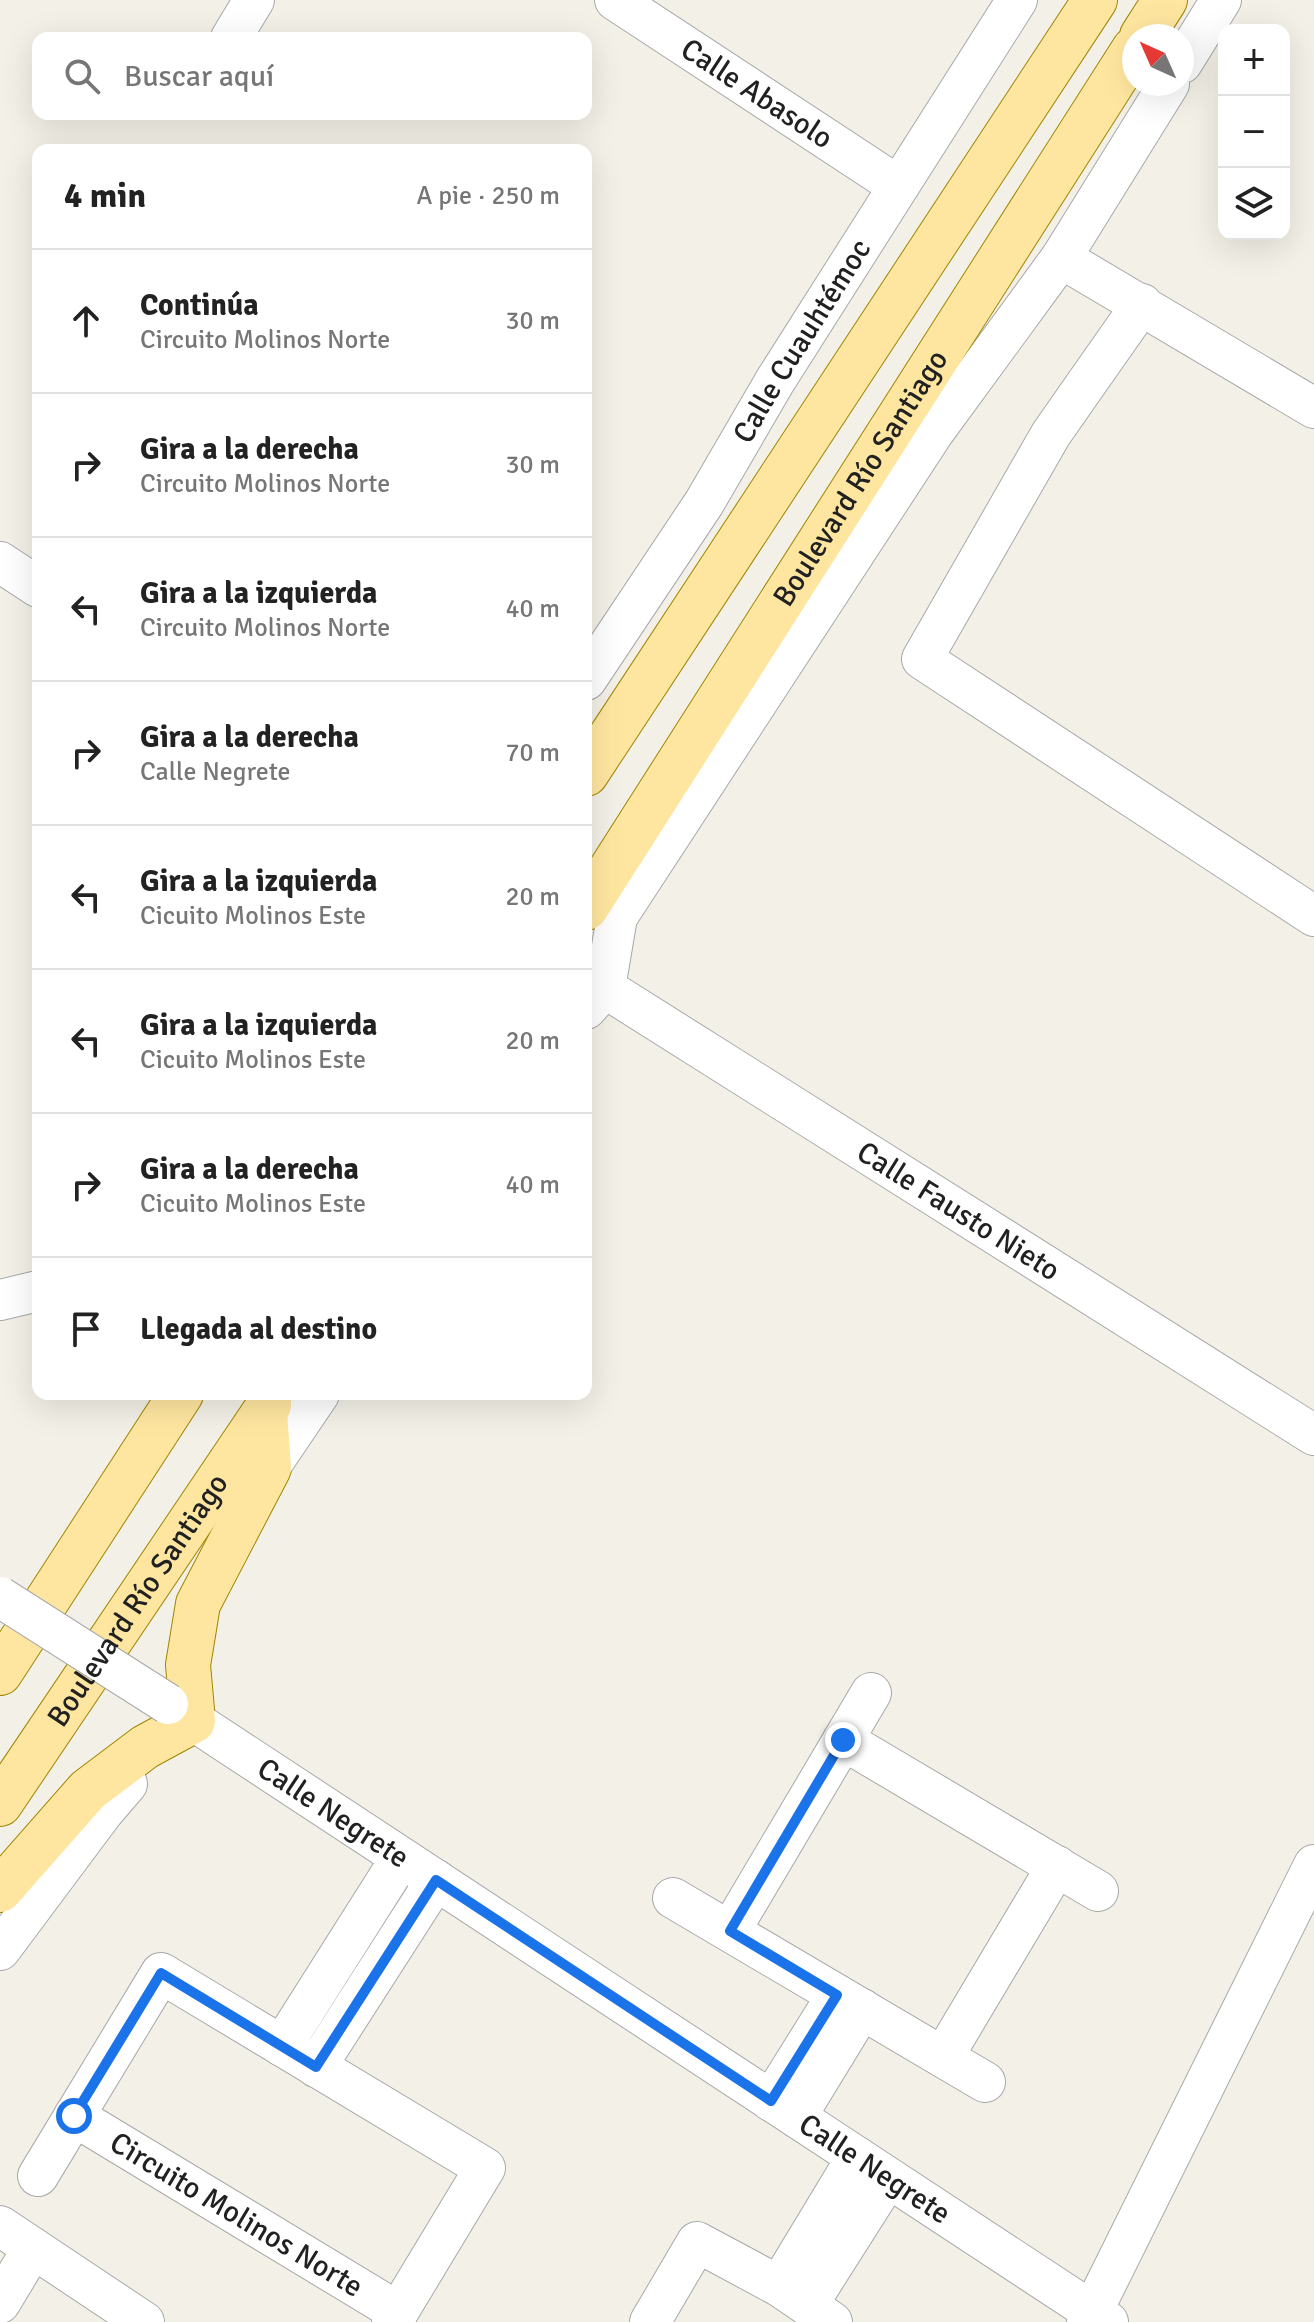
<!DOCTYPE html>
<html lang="es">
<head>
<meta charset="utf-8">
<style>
	:root { --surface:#fff; --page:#f2f2f2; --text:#222; --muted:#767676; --line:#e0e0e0 }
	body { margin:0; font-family:Signika,sans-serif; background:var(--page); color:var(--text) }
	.controls { position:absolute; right:24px; top:24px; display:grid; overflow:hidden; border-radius:16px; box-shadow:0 8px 32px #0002 }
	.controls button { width:72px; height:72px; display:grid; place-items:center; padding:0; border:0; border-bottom:2px solid var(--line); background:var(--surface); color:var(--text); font:40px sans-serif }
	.compass { position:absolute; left:1122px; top:24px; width:72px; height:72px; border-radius:50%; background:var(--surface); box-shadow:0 8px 32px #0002; rotate:315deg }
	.stop { position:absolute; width:24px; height:24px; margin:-18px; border:6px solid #1a73e8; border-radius:50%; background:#fff }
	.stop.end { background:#1a73e8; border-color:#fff; box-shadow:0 2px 8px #0008 }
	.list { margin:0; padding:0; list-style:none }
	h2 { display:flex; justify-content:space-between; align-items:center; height:104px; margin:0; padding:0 32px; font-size:34px }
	h2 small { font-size:26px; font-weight:400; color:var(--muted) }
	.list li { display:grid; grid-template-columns:52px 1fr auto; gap:24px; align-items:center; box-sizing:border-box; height:144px; padding:0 32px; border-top:2px solid var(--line) }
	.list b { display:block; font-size:30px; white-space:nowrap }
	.list p { margin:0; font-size:26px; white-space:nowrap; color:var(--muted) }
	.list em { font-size:26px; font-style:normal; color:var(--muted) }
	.icon { flex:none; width:44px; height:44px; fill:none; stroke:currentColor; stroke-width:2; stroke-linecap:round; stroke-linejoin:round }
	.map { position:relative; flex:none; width:1314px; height:2322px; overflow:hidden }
	.search { position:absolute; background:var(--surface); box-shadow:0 8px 32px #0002; left:32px; top:32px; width:560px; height:88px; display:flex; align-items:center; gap:20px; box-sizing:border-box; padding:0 28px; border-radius:16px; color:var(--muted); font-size:30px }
	.panel { position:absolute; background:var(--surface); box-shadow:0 8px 32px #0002; left:32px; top:144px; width:560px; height:1256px; border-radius:16px }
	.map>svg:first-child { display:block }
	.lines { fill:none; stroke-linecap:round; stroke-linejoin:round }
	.minor-casing { stroke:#a8a8a8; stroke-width:42 }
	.primary-casing { stroke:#9f8500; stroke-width:46 }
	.minor { stroke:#fff; stroke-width:40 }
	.primary { stroke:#ffe6a0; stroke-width:44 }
	.minor-bridge-casing { stroke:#a8a8a8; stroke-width:42; stroke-linecap:butt }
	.minor-bridge { stroke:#fff; stroke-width:40 }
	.route { stroke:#1a73e8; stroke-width:10 }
	.labels { text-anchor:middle; stroke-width:6; stroke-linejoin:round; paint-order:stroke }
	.street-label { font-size:30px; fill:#212121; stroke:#fff }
</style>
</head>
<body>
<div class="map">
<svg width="1314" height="2322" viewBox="0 0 1314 2322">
	<rect width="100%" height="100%" fill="#f3f1e7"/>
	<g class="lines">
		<defs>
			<g id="minor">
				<path id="s1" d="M615,0L898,186"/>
				<path d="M231,38L254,0"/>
				<path d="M1182,63L1221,0"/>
				<path d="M1061,258L1314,408"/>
				<path d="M1142,304L1051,434L922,659L1314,916"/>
				<path d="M0,562L38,587"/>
				<path id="s2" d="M586,680L704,503L775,381L1017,0"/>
				<path id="s3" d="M605,988L1314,1435"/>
				<path d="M586,1009L605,988L617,917L933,433L1061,258L1169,84"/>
				<path d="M0,1300L38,1291"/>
				<path d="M269,1468L319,1394"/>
				<path id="s4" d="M168,1704L1108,2322"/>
				<path d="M843,1740L1098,1891"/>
				<path d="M673,1898L985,2082"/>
				<path d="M730,1931L871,1693"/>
				<path d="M0,1950L103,1812L127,1784"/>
				<path d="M282,2046L401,1858"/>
				<path d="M943,2057L1057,1866"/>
				<path d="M316,2067L436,1880"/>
				<path d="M771,2101L837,1995"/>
				<path id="s5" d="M74,2116L398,2312"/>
				<path d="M796,2117L862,2009"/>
				<path d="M38,2176L161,1973L485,2168L392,2322"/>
				<path d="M0,2226L144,2322"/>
				<path d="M779,2286L857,2157"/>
				<path d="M0,2303L33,2248"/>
				<path d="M808,2304L888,2178"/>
				<path d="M650,2322L697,2242L779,2286L832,2322"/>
				<path d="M1087,2322L1314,1865"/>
			</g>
			<g id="primary">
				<path d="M1142,36L1165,0"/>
				<path d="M586,774L1095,0"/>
				<path id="s6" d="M586,908L1134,49"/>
				<path d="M0,1673L181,1394"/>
				<path id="s7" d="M0,1804L269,1405"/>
				<path d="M0,1890L88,1790L145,1747L193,1721L188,1665L198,1604L269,1468L265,1412"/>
			</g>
		</defs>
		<use href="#minor" class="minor-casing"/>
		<use href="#primary" class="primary-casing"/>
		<use href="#minor" class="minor"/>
		<use href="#primary" class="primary"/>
		<defs>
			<path id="minor-bridge" d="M0,1597L168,1704"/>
		</defs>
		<use href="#minor-bridge" class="minor-bridge-casing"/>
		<use href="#minor-bridge" class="minor-bridge"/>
	</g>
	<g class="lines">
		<path class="route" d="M74,2116L161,1973L316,2067L436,1880L771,2101L837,1995L730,1931L843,1740"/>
	</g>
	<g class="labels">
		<g class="street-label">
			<text dy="10" stroke="none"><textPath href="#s1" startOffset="170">Calle Abasolo</textPath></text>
			<text dy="10" stroke="none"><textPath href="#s2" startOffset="402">Calle Cuauhtémoc</textPath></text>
			<text dy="10" stroke="none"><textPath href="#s6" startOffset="510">Boulevard Río Santiago</textPath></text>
			<text dy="10" stroke="none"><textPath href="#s3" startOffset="418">Calle Fausto Nieto</textPath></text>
			<text dy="10" stroke="none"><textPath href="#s7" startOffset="246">Boulevard Río Santiago</textPath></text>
			<text dy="10" stroke="none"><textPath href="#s4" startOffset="198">Calle Negrete</textPath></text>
			<text dy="10" stroke="none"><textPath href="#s4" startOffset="846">Calle Negrete</textPath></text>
			<text dy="10" stroke="none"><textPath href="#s5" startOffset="190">Circuito Molinos Norte</textPath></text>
		</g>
	</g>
</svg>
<div class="controls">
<button>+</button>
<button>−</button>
<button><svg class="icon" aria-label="layers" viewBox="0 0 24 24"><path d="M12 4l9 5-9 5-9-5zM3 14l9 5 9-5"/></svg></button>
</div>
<svg class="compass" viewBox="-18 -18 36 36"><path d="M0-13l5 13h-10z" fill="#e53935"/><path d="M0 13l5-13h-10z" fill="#767676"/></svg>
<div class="stop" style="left:74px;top:2116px"></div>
<div class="stop end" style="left:843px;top:1740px"></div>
<div class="search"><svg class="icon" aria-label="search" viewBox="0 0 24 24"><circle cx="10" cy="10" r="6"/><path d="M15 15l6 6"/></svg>Buscar aquí</div>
<section class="panel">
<h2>4 min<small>A pie · 250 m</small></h2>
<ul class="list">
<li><svg class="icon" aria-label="ahead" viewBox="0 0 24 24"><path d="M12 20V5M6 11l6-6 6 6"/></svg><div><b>Continúa</b><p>Circuito Molinos Norte</p></div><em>30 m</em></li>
<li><svg class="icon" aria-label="right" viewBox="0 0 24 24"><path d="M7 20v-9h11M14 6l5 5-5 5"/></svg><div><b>Gira a la derecha</b><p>Circuito Molinos Norte</p></div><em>30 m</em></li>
<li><svg class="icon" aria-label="left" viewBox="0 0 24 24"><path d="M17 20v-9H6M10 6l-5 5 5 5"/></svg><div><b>Gira a la izquierda</b><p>Circuito Molinos Norte</p></div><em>40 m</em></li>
<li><svg class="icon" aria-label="right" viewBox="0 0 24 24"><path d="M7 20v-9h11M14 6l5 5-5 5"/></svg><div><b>Gira a la derecha</b><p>Calle Negrete</p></div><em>70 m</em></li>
<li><svg class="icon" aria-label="left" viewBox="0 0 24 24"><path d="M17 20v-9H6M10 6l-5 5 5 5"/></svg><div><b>Gira a la izquierda</b><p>Cicuito Molinos Este</p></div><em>20 m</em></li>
<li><svg class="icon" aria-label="left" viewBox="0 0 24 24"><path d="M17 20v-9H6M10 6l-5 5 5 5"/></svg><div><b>Gira a la izquierda</b><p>Cicuito Molinos Este</p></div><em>20 m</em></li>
<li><svg class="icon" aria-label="right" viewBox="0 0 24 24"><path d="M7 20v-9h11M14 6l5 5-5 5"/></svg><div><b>Gira a la derecha</b><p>Cicuito Molinos Este</p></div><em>40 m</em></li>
<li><svg class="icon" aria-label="arrive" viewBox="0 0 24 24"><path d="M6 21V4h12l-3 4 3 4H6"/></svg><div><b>Llegada al destino</b></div></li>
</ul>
</section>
</div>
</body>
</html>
